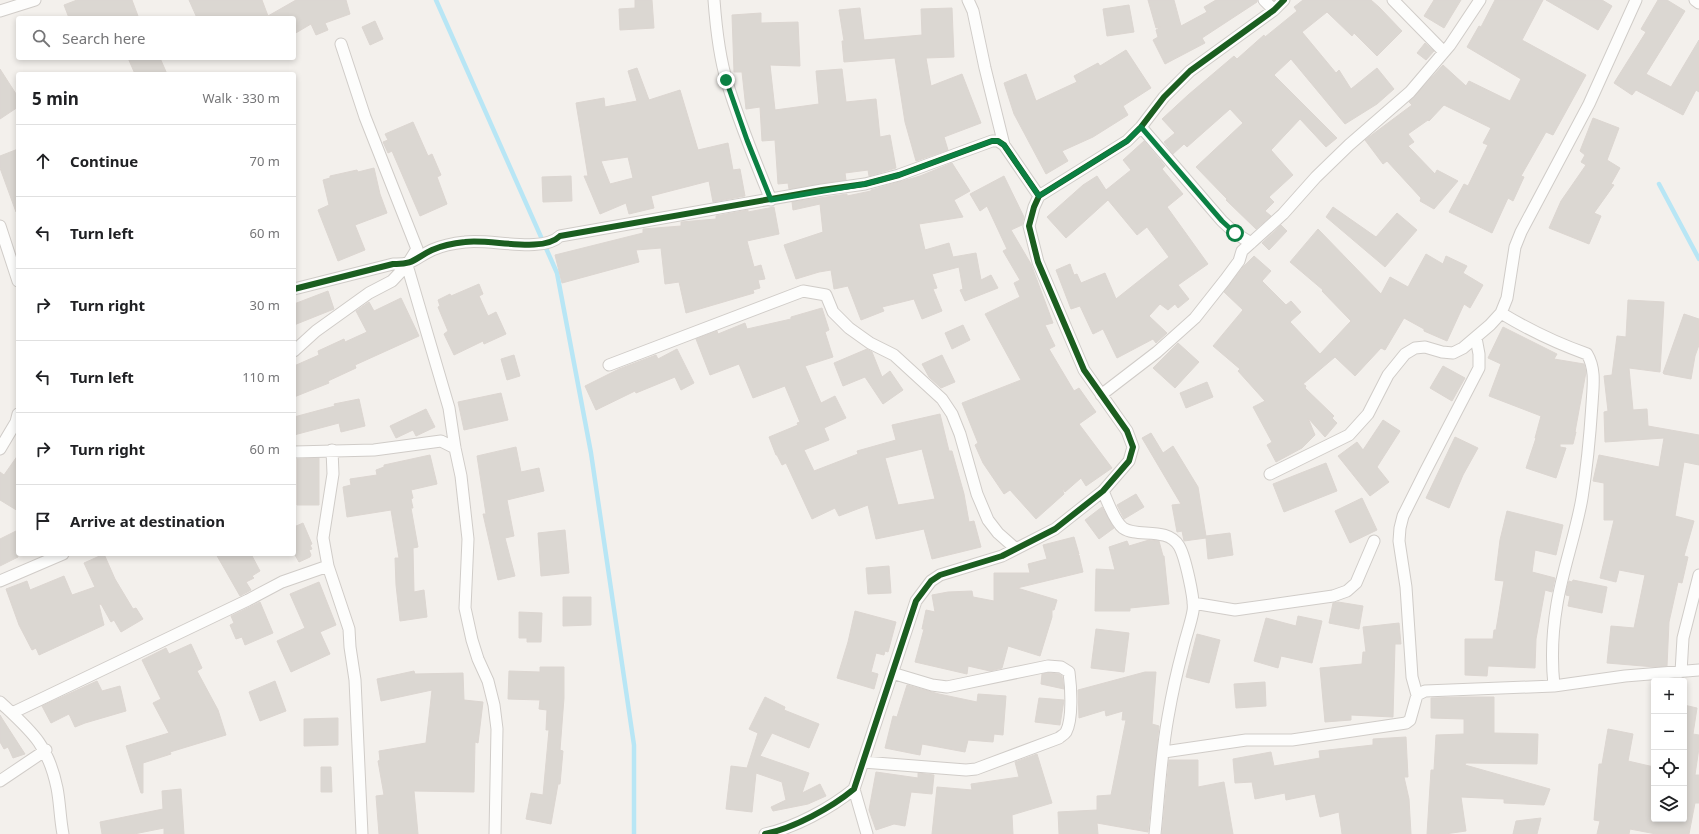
<!DOCTYPE html>
<html lang="en">
<head>
<meta charset="utf-8">
<style>
	:root { --surface:#fff; --page:#f6f6f6; --text:#202124; --muted:#757577; --line:#e0e0e0 }
	body { margin:0; font-family:"Noto Sans",sans-serif; background:var(--page); color:var(--text) }
	.controls { position:absolute; right:12px; bottom:12px; display:grid; overflow:hidden; border-radius:4px; box-shadow:0 2px 6px #0003 }
	.controls button { width:36px; height:36px; display:grid; place-items:center; padding:0; border:0; border-bottom:1px solid var(--line); background:var(--surface); color:var(--text); font:20px sans-serif }
	.stop { position:absolute; width:12px; height:12px; margin:-9px; border:3px solid #0b8043; border-radius:50%; background:#fff }
	.stop.end { background:#0b8043; border-color:#fff; box-shadow:0 1px 4px #0008 }
	.list { margin:0; padding:0; list-style:none }
	h2 { display:flex; justify-content:space-between; align-items:center; height:52px; margin:0; padding:0 16px; font-size:17px }
	h2 small { font-size:13px; font-weight:400; color:var(--muted) }
	.list li { display:grid; grid-template-columns:26px 1fr auto; gap:12px; align-items:center; box-sizing:border-box; height:72px; padding:0 16px; border-top:1px solid var(--line) }
	.list b { display:block; font-size:15px; white-space:nowrap }
	.list em { font-size:13px; font-style:normal; color:var(--muted) }
	.icon { flex:none; width:22px; height:22px; fill:none; stroke:currentColor; stroke-width:2; stroke-linecap:round; stroke-linejoin:round }
	.map { position:relative; flex:none; width:1699px; height:834px; overflow:hidden }
	.search { position:absolute; background:var(--surface); box-shadow:0 2px 6px #0003; left:16px; top:16px; width:280px; height:44px; display:flex; align-items:center; gap:10px; box-sizing:border-box; padding:0 14px; border-radius:4px; color:var(--muted); font-size:15px }
	.panel { position:absolute; background:var(--surface); box-shadow:0 2px 6px #0003; left:16px; top:72px; width:280px; height:484px; border-radius:4px }
	.map>svg:first-child { display:block }
	.lines { fill:none; stroke-linecap:round; stroke-linejoin:round }
	.stream { stroke:#b8e6f5; stroke-width:4.5 }
	.building { fill:#dbd7d2; stroke:#dcd6d1; fill-rule:evenodd }
	.street-casing { stroke:#d0ccc8; stroke-width:13 }
	.street { stroke:#fdfdfc; stroke-width:11 }
	.cycleway-casing { stroke:#fff; stroke-width:8 }
	.cycleway { stroke:#1b5e20; stroke-width:6 }
	.route { stroke:#0b8043; stroke-width:5 }
</style>
</head>
<body>
<div class="map">
<svg width="1699" height="834" viewBox="0 0 1699 834">
	<rect width="100%" height="100%" fill="#f3f0ec"/>
	<g class="lines">
		<path class="stream" d="M436,0L557,273L591,453L634,745V834
			M1659,184L1699,259"/>
	</g>
	<path class="building" d="M77,0H132L138,16L130,18H69L64,5Z
		M189,0H262L268,16L296,0H346L350,14L325,23L328,30L316,35L311,24L294,34V18H197Z
		M635,0H652L654,28L620,30L619,9L635,8Z
		M1148,0H1174L1181,26L1207,12L1204,7L1216,0H1257V2L1202,38L1205,43L1165,64L1153,40L1158,37L1156,30L1161,27L1156,28Z
		M1303,0H1371L1379,7L1402,31L1377,56L1354,33L1352,36L1327,12L1302,32L1336,73L1339,70L1351,89L1377,68L1394,89L1377,104L1345,124L1291,59L1274,75L1337,138L1326,147L1300,119L1271,150L1293,175L1269,197L1274,202L1265,211L1271,216L1256,229L1226,200L1227,199L1196,167L1243,123L1230,109L1187,147L1184,144L1173,154L1164,142L1175,133L1162,119L1188,95L1234,56L1237,59L1264,35L1265,37L1297,11L1294,7Z
		M1434,0H1461L1444,28L1424,16Z
		M1495,0H1543L1522,40L1586,75L1553,135L1546,132L1521,176L1524,177L1513,201L1508,198L1492,233L1449,212L1464,184L1468,186L1488,145L1483,143L1491,128L1444,105L1429,121L1428,120L1408,134L1414,142L1408,146L1435,174L1437,170L1458,181L1434,209L1420,201L1421,198L1387,161L1383,164L1365,140L1412,105L1409,102L1443,65L1466,86L1469,81L1510,101L1521,79L1467,47L1479,26L1481,27Z
		M1546,0H1602L1612,6L1598,30Z
		M1658,0H1667L1685,11L1646,74L1671,87L1699,40V92L1696,90L1683,115L1636,90L1632,95L1614,83L1646,32L1641,29Z
		M1129,5L1134,32L1107,36L1103,9Z
		M860,8L864,40L922,35L921,9L952,8L954,57L926,58L931,86L962,74L981,123L944,137L948,150L916,161L905,122L895,58L844,62L842,41H844L839,10Z
		M761,13V23L798,22L800,66L770,65L775,110L819,104L816,71L842,69L846,102L876,99L880,137L890,135L896,168L869,176L868,170L845,173L846,180L789,189L788,183L778,184L775,140L762,141L760,107L746,109L742,72H734L732,15Z
		M375,21L383,39L370,45L362,27Z
		M1425,43L1434,51L1426,60L1417,53Z
		M1126,50L1151,88L1123,106L1128,115L1093,137L1062,151L1068,161L1046,174L1014,114L1004,83L1026,74L1036,101L1077,82L1074,76L1098,63L1100,66Z
		M128,58H160L167,74H135Z
		M637,68L649,100L680,90L698,150L728,143L733,170L740,169L745,196L713,202L709,181L651,196L654,208L629,214L626,203L600,214L584,176H588L576,103L604,98L605,107L637,101L628,71ZM628,157L633,178L610,184L601,161Z
		M0,69L18,97V107L0,119Z
		M1593,118L1619,128L1607,160L1620,168L1611,184L1614,185L1594,213L1601,216L1589,244L1549,228L1561,201L1586,165L1581,162L1585,155L1580,151Z
		M413,122L428,156L432,154L441,175L437,177L447,204L420,216L392,151L388,153L383,142L388,140L385,134Z
		M1144,141L1165,166L1162,169L1183,194L1167,207L1208,264L1178,285L1189,299L1178,308L1175,304L1168,310L1160,304L1149,316L1167,333L1156,343L1153,339L1117,358L1103,329L1093,334L1080,306L1071,309L1056,270L1070,264L1074,275L1077,274L1081,283L1105,273L1116,299L1169,257L1147,227L1137,235L1108,200L1066,238L1047,217L1083,185L1097,176L1106,190L1131,170L1123,160Z
		M18,149V212H16L0,168V156Z
		M952,163L970,191L954,200L963,217L919,224L925,250L949,243L953,257L976,253L981,280L991,275L998,288L965,301L960,290L963,289L959,267L932,274L937,288L933,289L942,311L922,319L914,299L882,307L884,311L861,320L848,286L834,289L831,270L819,272L796,279L784,245L823,232L820,204L793,210L792,202L847,194V196L871,191V190L920,176Z
		M374,168L380,194L387,213L355,225L365,250L338,261L318,210L329,205L323,180L330,178V176L357,170L358,172Z
		M571,176L572,201L543,202L542,177Z
		M1004,176L1024,217L1022,225L1011,230L1031,264L1053,323L1045,325L1055,346L1049,349L1074,391L1079,388L1096,412L1079,424L1112,468L1086,486L1081,478L1065,492L1062,488L1064,494L1036,519L1010,490L1004,494L983,463L975,445L978,443L962,403L1021,380L985,314L1020,297L1014,283L1020,280L1003,251L1007,249L987,206L980,211L970,194Z
		M774,207L779,234L747,241L754,267L761,265L765,279L758,280L760,288L753,290L754,293L686,313L679,282L665,284L661,248L636,250L639,262L562,283L555,255L643,233V229L681,226V222L716,219V216L748,210V212Z
		M1333,207L1376,237L1397,213L1417,230L1385,267L1326,217Z
		M1281,225L1287,231L1269,250L1262,243Z
		M1318,229L1381,294L1390,277L1408,287L1426,254L1443,264L1446,256L1467,266L1463,273L1483,285L1470,308L1464,304L1447,341L1424,331V329L1404,318L1385,350L1381,348L1355,376L1335,357L1303,384L1306,386L1305,388L1334,416L1332,418L1337,423L1325,437L1308,418L1315,435L1302,448L1276,462L1267,445L1272,442L1253,407L1265,401L1238,371L1240,369L1213,346L1243,310L1224,292L1243,267L1254,256L1271,271L1262,281L1286,305L1291,301L1301,312L1290,322L1320,354L1351,321L1322,291L1323,290L1290,262Z
		M479,284L483,294L479,296L488,316L496,312L506,334L484,344L483,341L454,355L444,334L448,331L438,307L440,306L438,300L450,294L451,296Z
		M328,291L334,309L294,325V304Z
		M401,298L419,336L355,365L356,368L328,381L329,383L294,397V366L319,355L318,351L344,339L345,342L367,332L356,311L369,302L374,311Z
		M1628,300L1664,302L1660,372L1629,368L1633,410L1647,409L1648,426L1699,435V465L1684,462L1675,516L1694,521L1684,556L1688,557L1682,583L1678,582L1669,622L1667,666L1655,667L1607,663L1611,626L1634,628L1645,575L1619,570L1616,582L1600,578L1614,520H1604V483L1593,481L1599,455L1659,467L1664,438L1605,442L1604,412L1608,411L1604,376L1612,375L1617,336L1626,337Z
		M822,308L829,330L825,332L833,357L805,366L821,403L835,396L846,418L824,428L829,440L804,450L814,471L858,454L857,451L896,440L892,425L940,414L949,451H952L964,494L969,522L974,521L981,547L932,559L924,529L876,539L868,505L839,516L835,508L812,519L786,463L782,465L777,455H776L769,437L798,425L797,423L800,422L785,386L753,398L739,364L710,375L696,339L717,331L718,334L745,323L747,329L791,319V317ZM922,449L935,499L898,505L885,458Z
		M1684,314L1699,319V345L1695,356L1691,379L1664,374L1663,373Z
		M963,325L970,340L952,349L945,333Z
		M1503,327L1557,354L1554,359L1584,364L1586,372L1575,432H1576L1573,444H1560V447L1566,448L1556,478L1526,468L1536,438H1535L1541,416L1489,396L1501,364L1488,358Z
		M1178,343L1199,362L1175,388L1153,368Z
		M677,349L694,383L681,390L675,377L636,393L635,391L596,410L585,386L619,369L656,355L658,359Z
		M867,349L872,352L882,377L890,371L903,390L883,404L865,377L843,386L834,363Z
		M514,355L520,376L507,380L501,359Z
		M942,355L955,382L941,388L929,377L922,364Z
		M1443,366L1465,378L1452,401L1430,388Z
		M1207,382L1213,397L1186,408L1180,393Z
		M501,393L508,420L464,430L458,402Z
		M359,399L365,426L341,432L339,423L294,435V417L335,406L334,404Z
		M426,409L435,427L416,436L413,430L396,438L390,426Z
		M1383,420L1400,431L1377,467L1389,482L1370,496L1338,456L1357,442L1363,450Z
		M1151,433L1163,453L1173,446L1198,487L1206,536L1230,533L1233,555L1208,559L1206,538L1184,541L1182,531L1177,532L1172,505L1181,504L1142,438Z
		M1455,437L1478,448L1463,475L1449,508L1426,498Z
		M516,447L521,472L539,468L544,491L507,500L514,536L505,538L515,576L498,580L483,514H486L477,456Z
		M18,455V511L0,500V472L4,475Z
		M430,455L437,484L411,490L413,498L411,499L413,508H411L418,547L413,548L414,592L424,590L427,617L400,621L396,585L395,558H399L391,510L347,517L343,487L351,485L350,479L377,475L376,470L384,467V465Z
		M319,458V505H297V459Z
		M1326,463L1337,491L1284,512L1273,484Z
		M1136,494L1144,507L1124,519L1117,505Z
		M1362,498L1377,530L1350,543L1335,511Z
		M1102,507L1114,528L1099,539L1085,520Z
		M1507,511L1563,525L1556,555L1535,550L1532,572L1555,578L1552,592L1545,590L1536,639L1535,668L1488,666L1487,676L1465,675V639H1493L1494,630H1496L1504,581L1495,580L1500,540Z
		M303,523L312,544L310,545L312,549L309,550L311,555L310,557L299,562L294,553V527Z
		M18,530V557L0,566V539Z
		M565,530L569,573L541,576L538,533Z
		M1074,537L1079,554L1076,556L1079,555L1083,572L1017,588L1057,600L1054,610H1052V617L1040,656L1008,646L1002,668L990,671L968,666L967,674L915,662L924,629H922L926,610L935,612L932,595L948,592L972,591L973,597L994,601V573H1030L1028,564L1047,559L1043,545Z
		M1149,540L1159,541L1163,556H1164L1169,604L1130,608V611H1095L1096,569L1115,570L1109,547L1127,541L1129,546Z
		M104,554L115,579L133,609L136,608L143,619L121,632L114,620L111,622L101,604L99,605L104,625L39,655L36,648L32,650L19,625L6,589L27,581L30,590L64,576L72,595L95,587L84,563Z
		M216,554H251L260,571L252,576L254,578L246,582L251,590L240,596Z
		M889,566L891,593L868,594L866,568Z
		M1573,580L1607,587L1602,613L1568,606L1570,596L1566,595V592L1569,581L1572,582Z
		M319,582L336,625L320,632L330,654L291,672L277,641L305,628L290,594Z
		M563,597H591V625L563,626Z
		M260,602L273,633L245,645L242,637L236,639L230,625L234,623L231,616Z
		M1338,602L1363,606L1359,629L1329,623L1333,603Z
		M855,611L896,622L888,652L885,651L884,655L876,653L871,672L878,674L874,689L837,678L848,642Z
		M519,612L542,613L541,642H527V638H519Z
		M1298,616L1322,621L1312,663L1281,656L1278,668L1254,661L1266,618L1296,626Z
		M1399,623L1401,644H1395L1393,717L1351,715V720L1325,722L1320,668L1362,664L1363,652H1366L1363,627Z
		M1096,629L1129,633L1124,672L1091,668Z
		M1197,634L1220,640L1209,683L1186,677Z
		M191,644L202,668L197,671L218,710L226,735L170,752L171,754L143,763V793H141L126,746L169,733L153,703L161,699L142,660L166,648L169,654Z
		M540,667H564V698L560,750L563,751L560,784H558L551,824L526,819L531,793L543,795L549,730H546L547,710L539,709L540,700L508,699L509,671L540,672Z
		M414,671L415,674L463,673L464,700L483,702L478,743L475,742L474,792L414,791L418,834H379L376,796L384,795L378,761L380,760L379,751L426,743L432,690L381,701L377,679Z
		M1145,672H1156L1152,724L1159,726L1148,832L1097,823L1098,834H1059L1058,812L1097,810V796L1111,795L1126,720H1122L1123,711L1106,716L1105,710L1079,718L1078,690Z
		M1048,673L1059,674L1062,676L1064,689L1041,684L1042,674Z
		M97,681L102,691L120,686L126,711L85,723L75,727L69,714L51,723L42,706Z
		M275,681L286,711L260,721L249,692Z
		M1265,682L1266,706L1236,708L1234,684Z
		M907,685L939,694L977,702L978,694L1006,696L1003,735L994,734L993,742L968,740L965,752L922,744L920,755L885,748L893,716L897,717Z
		M765,697L785,707L784,710L819,724L809,748L772,733L760,756L809,773L802,793L820,784L826,796L808,804L773,811L771,807L786,800L782,782L756,773L752,812L726,809L731,766L747,768L758,733L749,729Z
		M1460,697H1494V733L1538,734L1537,764L1466,763L1465,765L1550,789L1544,805L1504,803V799L1461,797L1466,831L1445,834H1427L1431,770H1434L1436,735L1464,734V719L1431,718V698Z
		M1039,698L1064,700L1060,725L1035,722Z
		M1684,705L1697,708L1693,734L1699,735V748L1695,775H1699V803H1695L1689,834H1656L1630,829L1629,834H1597L1600,821L1594,820L1599,764H1602L1608,729L1633,734L1628,761L1654,767V819H1684Z
		M0,715L3,720L25,754L13,758L8,747L4,749L0,742Z
		M338,718V745L304,746V719Z
		M1406,737L1408,777H1404L1409,799L1411,834H1342L1339,812L1320,817L1315,794L1286,800L1285,793L1255,799L1252,782L1235,783L1233,759L1271,752L1274,766L1320,758L1319,751L1373,745V739Z
		M1037,754L1052,803L1012,815L1013,834H932L937,787L972,790L971,784L1019,777L1015,762Z
		M1169,760H1198V787L1224,782L1233,834H1162Z
		M321,767H331L332,792H321Z
		M876,772L918,778V773L934,775L932,794L911,792L905,826L894,824L876,830L869,810Z
		M181,789L184,834H164V828L134,834H102L100,822L163,809L162,791Z
		M1541,818L1537,834H1513L1516,821Z"/>
	<g class="lines">
		<defs>
			<path id="street" d="M714,0C716,27 719,56 727,82C739,122 755,161 771,200
				M968,0L973,11L985,68L1004,145
				M1264,0L1274,10
				M1393,0L1444,52
				M1695,0L1699,3
				M0,11L35,0
				M1141,127L1222,221L1235,233L1251,243
				M0,226L18,281
				M407,265L449,408L455,448L461,476L468,539L465,608L472,640L478,659L488,681L494,705L497,729L495,834
				M294,289L393,264C414,265 415,258 432,250C441,246 455,243 465,242C489,238 542,254 560,236L822,190L865,184L899,175L992,141H998L1004,145L1039,196
				M1501,313C1529,330 1556,343 1587,354C1596,369 1593,387 1592,404C1590,435 1587,467 1582,498C1576,533 1563,568 1557,604C1552,633 1551,657 1554,686
				M294,351L316,331L369,293L392,281L407,265L417,249L365,117L341,44
				M609,365L803,291L826,295L833,312L849,328L870,343L894,355L942,399L952,414L960,434L977,494L988,520L998,533L1016,549
				M1101,395L1157,352L1195,318L1225,280L1239,261L1242,251L1283,214L1316,177L1349,145L1410,92L1450,45L1480,0
				M0,449L16,422L18,414
				M332,450L333,474L323,538L328,566L349,629L350,647L355,680L362,834
				M294,452L374,450L441,441L455,448
				M1270,474L1349,435L1368,414L1388,375L1405,354L1415,348L1425,347L1442,352L1453,353L1463,348L1490,325L1501,313L1507,298L1515,247L1521,232L1589,104L1636,0
				M1103,491C1107,501 1115,522 1123,528C1137,538 1167,526 1179,546C1185,556 1195,600 1193,611C1191,623 1186,636 1183,649C1177,671 1172,694 1168,717C1161,755 1159,795 1155,834
				M0,581L63,554
				M1193,603L1235,610L1333,596L1347,591L1356,583L1374,541
				M1681,672L1683,638L1699,575
				M1417,695L1412,677L1406,587L1399,541L1400,528L1403,516L1425,472L1479,368V354L1476,338
				M0,702C31,731 48,744 57,788C60,803 60,819 63,834
				M12,713L248,600L282,582L328,566
				M1164,752L1246,740H1292L1406,723L1410,720L1417,695L1425,691L1554,686L1625,676L1699,670
				M863,762L966,770L976,769L1059,738C1061,736 1064,735 1066,732C1073,719 1071,687 1069,672L1061,667L1048,666L947,687L932,685L892,673
				M0,781L46,750
				M854,789L867,834
				M765,834C794,828 831,808 854,789L916,601L931,581L940,575L1002,556L1055,529L1103,491L1129,461L1133,447L1127,431L1084,370L1038,262L1029,226L1034,207L1039,196L1127,141L1141,127L1164,97L1190,71L1274,10L1284,0"/>
		</defs>
		<use href="#street" class="street-casing"/>
		<use href="#street" class="street"/>
		<defs>
			<path id="cycleway" d="M294,289L393,264C414,265 415,258 432,250C441,246 455,243 465,242C489,238 542,254 560,236L822,190L865,184L899,175L992,141H998L1004,145L1039,196
				M765,834C794,828 831,808 854,789L916,601L931,581L940,575L1002,556L1055,529L1103,491L1129,461L1133,447L1127,431L1084,370L1038,262L1029,226L1034,207L1039,196L1127,141L1141,127L1164,97L1190,71L1274,10L1284,0"/>
		</defs>
		<use href="#cycleway" class="cycleway-casing"/>
		<use href="#cycleway" class="cycleway"/>
	</g>
	<g class="lines">
		<path class="route" d="M726,80L747,140L771,200L865,184L899,175L992,141H998L1004,145L1039,196L1127,141L1141,127L1222,221L1235,233"/>
	</g>
</svg>
<div class="controls">
<button>+</button>
<button>−</button>
<button><svg class="icon" aria-label="locate" viewBox="0 0 24 24"><circle cx="12" cy="12" r="6"/><path d="M12 2v4M12 18v4M2 12h4M18 12h4"/></svg></button>
<button><svg class="icon" aria-label="layers" viewBox="0 0 24 24"><path d="M12 4l9 5-9 5-9-5zM3 14l9 5 9-5"/></svg></button>
</div>
<div class="stop" style="left:1235px;top:233px"></div>
<div class="stop end" style="left:726px;top:80px"></div>
<div class="search"><svg class="icon" aria-label="search" viewBox="0 0 24 24"><circle cx="10" cy="10" r="6"/><path d="M15 15l6 6"/></svg>Search here</div>
<section class="panel">
<h2>5 min<small>Walk · 330 m</small></h2>
<ul class="list">
<li><svg class="icon" aria-label="ahead" viewBox="0 0 24 24"><path d="M12 20V5M6 11l6-6 6 6"/></svg><div><b>Continue</b></div><em>70 m</em></li>
<li><svg class="icon" aria-label="left" viewBox="0 0 24 24"><path d="M17 20v-9H6M10 6l-5 5 5 5"/></svg><div><b>Turn left</b></div><em>60 m</em></li>
<li><svg class="icon" aria-label="right" viewBox="0 0 24 24"><path d="M7 20v-9h11M14 6l5 5-5 5"/></svg><div><b>Turn right</b></div><em>30 m</em></li>
<li><svg class="icon" aria-label="left" viewBox="0 0 24 24"><path d="M17 20v-9H6M10 6l-5 5 5 5"/></svg><div><b>Turn left</b></div><em>110 m</em></li>
<li><svg class="icon" aria-label="right" viewBox="0 0 24 24"><path d="M7 20v-9h11M14 6l5 5-5 5"/></svg><div><b>Turn right</b></div><em>60 m</em></li>
<li><svg class="icon" aria-label="arrive" viewBox="0 0 24 24"><path d="M6 21V4h12l-3 4 3 4H6"/></svg><div><b>Arrive at destination</b></div></li>
</ul>
</section>
</div>
</body>
</html>
